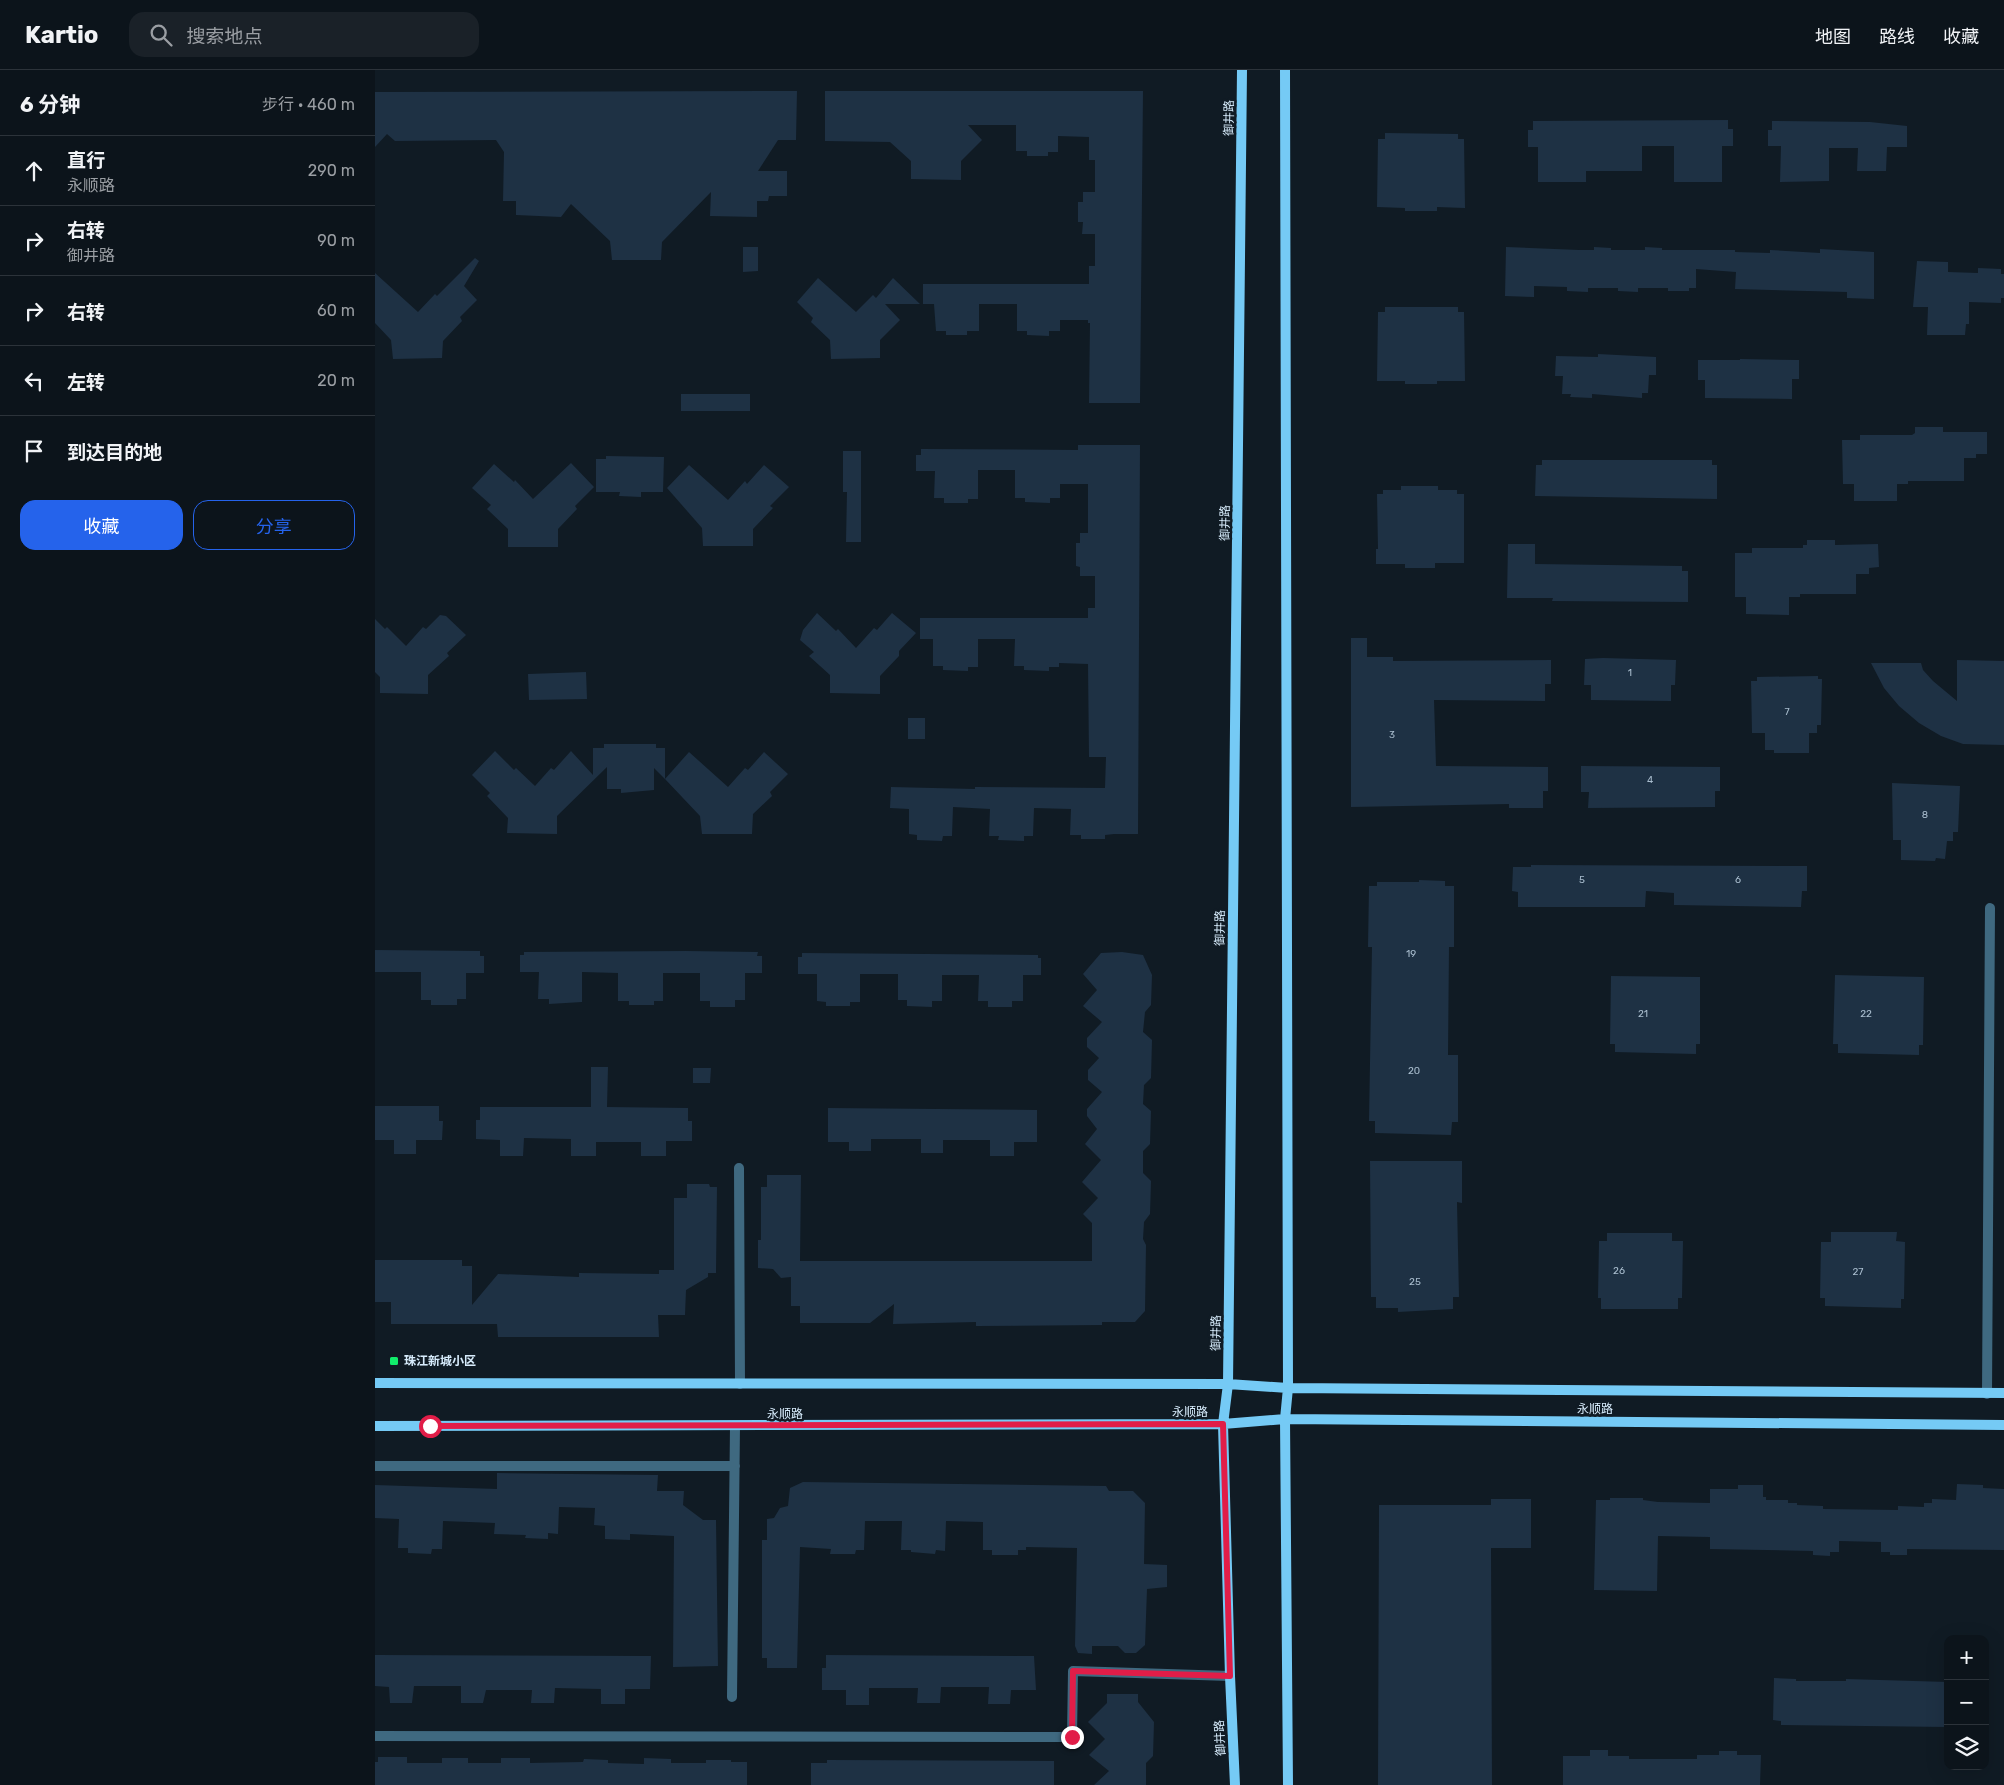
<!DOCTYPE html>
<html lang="zh">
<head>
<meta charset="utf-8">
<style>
	:root { --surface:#0c141b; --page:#1a2128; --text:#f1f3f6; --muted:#9a9ea3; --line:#2c333a; --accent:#2563eb }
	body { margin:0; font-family:Rubik,"Noto Sans SC",sans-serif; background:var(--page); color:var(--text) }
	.controls { position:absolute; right:15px; bottom:15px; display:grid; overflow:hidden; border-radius:10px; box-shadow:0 5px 20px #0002 }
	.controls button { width:45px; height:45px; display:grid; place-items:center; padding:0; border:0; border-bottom:1px solid var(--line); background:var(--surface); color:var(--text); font:25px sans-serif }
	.stop { position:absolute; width:15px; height:15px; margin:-11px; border:4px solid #e11d48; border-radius:50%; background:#fff }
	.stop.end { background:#e11d48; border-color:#fff; box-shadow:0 1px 5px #0008 }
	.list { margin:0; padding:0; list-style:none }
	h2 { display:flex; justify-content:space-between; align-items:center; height:65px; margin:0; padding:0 20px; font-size:21px }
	h2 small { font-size:16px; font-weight:400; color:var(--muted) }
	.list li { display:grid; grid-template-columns:32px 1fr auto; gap:15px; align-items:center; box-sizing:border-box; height:70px; padding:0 20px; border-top:1px solid var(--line) }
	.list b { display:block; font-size:19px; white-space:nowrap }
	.list p { margin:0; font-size:16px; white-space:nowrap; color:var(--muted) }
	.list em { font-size:16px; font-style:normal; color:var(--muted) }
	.actions { display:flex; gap:10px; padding:15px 20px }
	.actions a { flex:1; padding:11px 0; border:1px solid var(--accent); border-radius:15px; text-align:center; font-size:18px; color:var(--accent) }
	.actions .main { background:var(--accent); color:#fff }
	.icon { flex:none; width:28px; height:28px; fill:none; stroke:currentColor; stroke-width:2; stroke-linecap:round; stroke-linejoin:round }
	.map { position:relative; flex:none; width:1629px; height:1715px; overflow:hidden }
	header { display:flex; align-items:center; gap:30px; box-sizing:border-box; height:70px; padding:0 25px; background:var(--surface); border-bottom:1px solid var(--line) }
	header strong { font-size:24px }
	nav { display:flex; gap:28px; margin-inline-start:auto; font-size:18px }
	.search { width:350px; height:45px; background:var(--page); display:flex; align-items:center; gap:12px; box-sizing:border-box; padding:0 18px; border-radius:15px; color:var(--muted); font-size:19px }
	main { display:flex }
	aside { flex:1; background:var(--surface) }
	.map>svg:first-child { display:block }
	.building { fill:#1e3144 }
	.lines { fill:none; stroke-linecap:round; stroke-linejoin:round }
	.street { stroke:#3f6980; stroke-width:10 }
	.secondary { stroke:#75caf5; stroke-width:10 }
	.route { stroke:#e11d48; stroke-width:6 }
	.poi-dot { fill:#11ed6b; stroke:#101b24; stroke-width:2 }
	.labels { text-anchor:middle; stroke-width:5; stroke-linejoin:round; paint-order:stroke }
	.number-label { font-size:10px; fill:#a9bdce }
	.street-label { font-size:12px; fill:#d7ecfc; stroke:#101b24 }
	.poi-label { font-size:12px; font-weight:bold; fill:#d7ecfc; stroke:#101b24; text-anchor:start }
</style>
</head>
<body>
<header>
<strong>Kartio</strong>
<div class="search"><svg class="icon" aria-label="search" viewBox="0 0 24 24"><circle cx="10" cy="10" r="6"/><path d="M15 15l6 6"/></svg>搜索地点</div>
<nav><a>地图</a><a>路线</a><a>收藏</a></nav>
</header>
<main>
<aside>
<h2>6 分钟<small>步行 · 460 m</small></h2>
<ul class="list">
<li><svg class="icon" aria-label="ahead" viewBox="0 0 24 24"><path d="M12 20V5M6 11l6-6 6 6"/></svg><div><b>直行</b><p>永顺路</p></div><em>290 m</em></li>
<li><svg class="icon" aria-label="right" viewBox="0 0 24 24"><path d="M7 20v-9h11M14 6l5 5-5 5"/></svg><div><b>右转</b><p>御井路</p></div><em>90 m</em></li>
<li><svg class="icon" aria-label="right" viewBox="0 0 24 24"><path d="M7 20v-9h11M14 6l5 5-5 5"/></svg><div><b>右转</b></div><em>60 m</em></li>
<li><svg class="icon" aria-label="left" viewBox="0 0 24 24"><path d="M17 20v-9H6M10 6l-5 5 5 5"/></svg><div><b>左转</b></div><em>20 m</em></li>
<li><svg class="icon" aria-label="arrive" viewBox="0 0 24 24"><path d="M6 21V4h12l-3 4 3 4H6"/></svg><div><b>到达目的地</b></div></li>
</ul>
<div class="actions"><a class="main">收藏</a><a>分享</a></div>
</aside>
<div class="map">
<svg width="1629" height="1715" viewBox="0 0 1629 1715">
	<rect width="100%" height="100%" fill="#101b24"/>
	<path class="building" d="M422,21L421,70H403L383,101H412V126H394L393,131H382V147L335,146L336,122L287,172L286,190H237L235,171L196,134L186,147L141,145V131H128L129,82L121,70L20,71L12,64L0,77V22Z
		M450,21H768L765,333H714L715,253H713V250H685V261H674V266L652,265V261H642V234H604V261H592V265H571V261H561L559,234H548V214H714V196H720V164H707L708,152H703V132H708V122H720V90H714V67L683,66V82H673V86H652V81H641V55H593L607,70L586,91V110L536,109V91L515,72L450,71Z
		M1353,50V59H1358V76H1347V112H1299V76H1267V101H1211V112H1163V77H1153V60H1158V51Z
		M1397,51L1495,52L1532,56V77H1512L1511,101H1482L1483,78H1454V111L1405,112L1406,76H1393V60H1397Z
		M1010,63L1083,64V69H1089L1090,138L1062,137V141H1030V138L1002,137L1003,69H1010Z
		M368,177H383V201L368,202Z
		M1131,177L1204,180H1219V177L1236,178V180H1270V177L1287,178V180H1360V182L1395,183V180L1445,183V179L1499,182V229L1472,228V222L1360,219L1361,202L1321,199V218H1314V221H1293V218H1263V222L1243,221V218H1213V222L1192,221V217L1159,216V227L1130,226Z
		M100,188L104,191L89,216L102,230L85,247L87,251L68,271L67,288L18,289L16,270L0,253V203L43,242L60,224L62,226Z
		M1542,191L1573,192V202L1603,203V198L1626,199V204H1629V228H1626V233L1594,232V254H1591L1590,265H1552L1553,237H1538Z
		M443,208L481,242L498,225L501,228L518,208L545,234H510L525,250L505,270V288L456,289L455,270L436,252L438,248L422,232Z
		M1010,237H1083V242H1089L1090,311H1062V314H1030V311H1002L1003,242H1010Z
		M1223,284L1281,287V305H1274L1273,323H1267V328L1217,324V328L1195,327L1196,324H1187L1188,306H1180L1181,286L1223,287Z
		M1365,289L1424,290V309H1417V329L1330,328V310H1323V290H1365Z
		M306,324H375V341H306Z
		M1540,357H1568V362H1612V384H1601V388H1589V411H1533V414H1522V431H1479V414H1468L1467,370H1485V365H1537L1540,363Z
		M703,375H765L763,764H739L730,765V769H706V765H695L696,739L659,738L658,766H649V771L623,770L624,766H614L615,739L578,737L577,766H568L567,771L542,770V765L534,764V739L515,738L516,717L600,719V717L730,718L731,687H714L713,594L684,593V597H674V601L649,600V596H639L640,569H603V597H593V601L568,600V596H558V569H545V548H713V538H720V506H705V497L701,496V473H705V463H713V414H685V428H675V433L650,432V428H640V400H603V429H593V433H569V428H559L560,401H541V385H546V379L703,380Z
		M468,381H486V472H471L472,422H468Z
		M231,386L289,387L288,422H266V427L244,426L245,422H221V389H231Z
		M1167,390H1337V395H1342V429L1160,426L1161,395H1167Z
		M196,393L219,417L200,436L202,439L183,459V477H133V459L112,439L116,435L97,418L119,394L139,412L140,410L158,429Z
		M314,395L353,430L370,411L372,414L389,395L414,417L395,436L398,438L378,459V476H328L327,458L292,418Z
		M1026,416H1063V420H1082V424H1089V493H1060V498H1030V494H1001V479H1003L1002,424H1008V420H1026Z
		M1432,470H1460V475L1503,474L1504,497L1494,498V504H1481V524H1425V527H1414V545L1371,544V527H1360V483H1377V478H1428V475H1432Z
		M1133,474H1160V494L1307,496V501H1313V532L1177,531L1178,528H1132Z
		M442,543L461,561L463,559L481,578L499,558L502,560L517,543L541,563L524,581V586L505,606V624L455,623V605L434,586L439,582L425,570L428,560Z
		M65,545L71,546L91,565L72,583L74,586L53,605V624L5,623V607L0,602V549L10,559L12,557L31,576L48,557L51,559Z
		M976,568H992V587H1018V591L1176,590V614H1170V631L1059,630L1061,696L1173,697V721H1168V738H1134V734L976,737Z
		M1228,588L1301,590L1300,615H1296V631L1216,630V615H1209L1210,589Z
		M1582,590L1629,591V675L1588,674L1566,666L1544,653L1524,636L1509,618L1496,593H1546L1548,600L1558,611L1582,631Z
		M211,602L212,629L154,630L153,604Z
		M1443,606V609H1447L1446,655H1442V663H1434V683H1399V680H1390V663H1377L1376,611H1382V607Z
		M533,648H550V669H533Z
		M229,674H281V678H290V709L279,698V720L246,723V719H232V697L182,746V764L132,763L133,748L112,726L115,723L97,705L120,681L139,700L141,698L160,716L176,698L179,700L196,681L218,705V678H229Z
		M314,682L353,717L370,698L373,700L389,682L413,704L395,722L397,726L378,744L377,764H327L325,746L290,709Z
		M1206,696L1345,697V721H1340V737L1213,738L1214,722H1206Z
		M1517,713L1585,716L1583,762H1578V771H1572L1570,789L1561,788L1560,791L1526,790V770H1518Z
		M1156,795L1432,796V821H1427L1426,837L1299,835V823L1271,821L1270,837H1143V822L1137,821L1138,797H1156Z
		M1044,810L1070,811V816H1079V877H1074L1073,985H1083V1052H1077L1076,1065L1000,1063V1051H994L997,877H993L994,816H1002V812H1044Z
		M0,880L105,881V886H109V903H91V929H82V935H56V930H46V902H0Z
		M311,881L383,882L382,886H387V903H370V930H360V937H335V931H325V903H288V931H279V935H254V931H243V903L207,902V932L174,934V929H163L164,902H145V885H149V882Z
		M747,882L768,885L777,905L776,935L770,942L768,962L777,970L776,1008L769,1015L768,1034L776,1041L775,1074L768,1081V1103L776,1111L775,1144L769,1152L768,1169L771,1175L770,1241L760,1252H727V1255L601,1256V1252L518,1254L519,1234L495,1253H425V1236H416V1207L406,1208L398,1199L383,1198V1170H386V1117H392V1105H426L425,1191H717V1153L708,1144L723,1128L707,1112L726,1090L710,1074L722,1059L712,1046V1039L727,1022L713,1010V1000L724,988L712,977V968L727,952L708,936L722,920L708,904L726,883Z
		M427,883L663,885V888H666V905H648V931H637V937H613V931H603L604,905H567V931H557V937L532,936V930H523V904H485V932H475V936H451V932L442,931V904H423V887H427Z
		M1460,905L1549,907L1548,975H1544V985L1463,983V974H1458Z
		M1236,906L1325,907V974H1321V984L1240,982V974H1235Z
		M216,997H233L232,1037L313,1038V1051H317V1071H291V1086H266V1072H221V1086H196V1069L149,1068L148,1086H125V1070L101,1069V1050H105V1037H216Z
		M318,998H336L335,1013H318Z
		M0,1036H64V1051H68L67,1070H41V1084H19V1070H0Z
		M453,1038L662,1040V1072H639V1086H615V1070H568V1083H546V1069H496V1081H474V1072H453Z
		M995,1091H1087V1133L1082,1132L1084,1227H1078V1239L1023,1242V1238H1001V1227H996Z
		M312,1114H334L335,1117H342L341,1203H333V1207L311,1220L310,1245H283L284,1267H123L122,1254H16V1232H0V1190H87V1196H97V1235L123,1204L204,1207V1203L284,1204V1200H299V1128H312Z
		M1456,1162H1522L1521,1171L1530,1172L1529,1229H1526V1238L1450,1236V1228H1445L1446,1172H1456Z
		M1232,1163H1297V1171H1308L1307,1228H1303V1239H1226V1228H1223L1224,1171H1232Z
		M122,1403L283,1405L282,1421H309L308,1435L328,1450H341L343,1596L298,1597L299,1466L255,1464V1470L230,1469V1456L219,1455L220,1438L184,1437L183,1464L173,1463V1469L150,1468L151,1465L119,1464L120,1453L68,1451L67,1479H57L56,1484L33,1483V1478H23L24,1449L0,1448V1415L122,1419Z
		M428,1412L731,1416L734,1421H758L770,1433L769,1494L792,1495V1517L772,1519L770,1575L761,1583H750L743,1576H717V1584L703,1583L700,1576L702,1478L651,1477V1480H643V1485H617V1480H608V1452L571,1451L570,1481L561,1480L560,1484L536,1482V1480H526L527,1451H490L489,1480H481L480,1484H455L456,1479L425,1477L422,1598H392V1588H387V1470H392V1449L399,1448L405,1438L413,1436L415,1418Z
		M1582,1414L1608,1415V1418L1629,1419V1480L1532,1479V1485H1515V1482H1506V1472L1464,1471V1482H1455V1486L1438,1485V1481L1335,1479V1467L1283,1466L1282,1521L1219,1520L1221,1430H1235V1428H1268V1430L1283,1432L1335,1433V1419H1363V1415H1388V1427H1391V1430H1413V1433H1422V1435L1448,1436V1439L1523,1440V1436L1549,1437V1433H1557V1429L1581,1430Z
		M1116,1429H1156V1478H1116L1117,1715H1003L1004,1435H1116Z
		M0,1585L276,1586L275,1619H250V1634H226V1619L180,1618L179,1633H156L157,1620H111L108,1633H86V1616H39L37,1633H15L14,1617L0,1616Z
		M451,1585L659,1586L661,1620H636L635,1634H613L614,1617H566L565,1633H542L543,1618H494V1635H471V1620H447V1598H451Z
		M1399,1608L1421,1609V1611H1471V1609L1573,1612V1657L1406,1655V1651L1398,1650Z
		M732,1624H763V1632L779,1652L778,1686L771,1693V1715H719L734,1701L714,1685L730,1669L713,1652L732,1633Z
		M1215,1680H1233V1686H1254V1689H1322V1685H1344V1681H1362V1685H1386L1385,1715H1188V1686H1215Z
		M3,1687H32V1693H67V1688H93V1693H126V1688H155V1693L208,1692L209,1689L233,1690V1693L269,1694V1688L296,1689V1693H331V1690H356V1692H372V1715H0V1692H3Z
		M452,1690L679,1691V1715H436V1693H452Z"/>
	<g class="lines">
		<path class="street" d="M364,1098L365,1314
			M1612,1324L1615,838
			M0,1396H360
			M357,1627L360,1356
			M0,1666L697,1667L698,1601L855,1606"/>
		<path class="secondary" d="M910,0L913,1318L910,1349L913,1715
			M0,1313L853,1314L913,1318L1629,1323
			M0,1356L848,1354L910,1349L1629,1355
			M860,1715L855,1606L848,1354L853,1314L867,0"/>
	</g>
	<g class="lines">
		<path class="route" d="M55,1356L848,1354L855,1606L698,1601L697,1667"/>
	</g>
	<rect class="poi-dot" x="14" y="1286" width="10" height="10" rx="2.5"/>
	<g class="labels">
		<g class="number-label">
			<text x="1255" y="606">1</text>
			<text x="1412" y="645">7</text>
			<text x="1017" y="668">3</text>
			<text x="1275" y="713">4</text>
			<text x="1550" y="748">8</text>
			<text x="1207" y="813">5</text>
			<text x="1363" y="813">6</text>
			<text x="1036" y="887">19</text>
			<text x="1268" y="947">21</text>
			<text x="1491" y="947">22</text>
			<text x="1039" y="1004">20</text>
			<text x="1244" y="1204">26</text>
			<text x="1483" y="1205">27</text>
			<text x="1040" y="1215">25</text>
		</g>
		<g class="street-label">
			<text transform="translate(854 48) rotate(-89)" y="4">御井路</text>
			<text transform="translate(850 453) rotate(-89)" y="4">御井路</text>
			<text transform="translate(845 858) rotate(-89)" y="4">御井路</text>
			<text transform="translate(841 1263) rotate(-89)" y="4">御井路</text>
			<text x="1220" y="1343">永顺路</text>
			<text x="815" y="1346">永顺路</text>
			<text x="410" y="1348">永顺路</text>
			<text transform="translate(845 1668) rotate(-93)" y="4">御井路</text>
		</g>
		<g class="poi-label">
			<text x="29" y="1295">珠江新城小区</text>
		</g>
	</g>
</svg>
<div class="controls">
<button>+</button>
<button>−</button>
<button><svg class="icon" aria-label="layers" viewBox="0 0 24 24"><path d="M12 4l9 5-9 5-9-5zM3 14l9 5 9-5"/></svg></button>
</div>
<div class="stop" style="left:55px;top:1356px"></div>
<div class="stop end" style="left:697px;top:1667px"></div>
</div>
</main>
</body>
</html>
